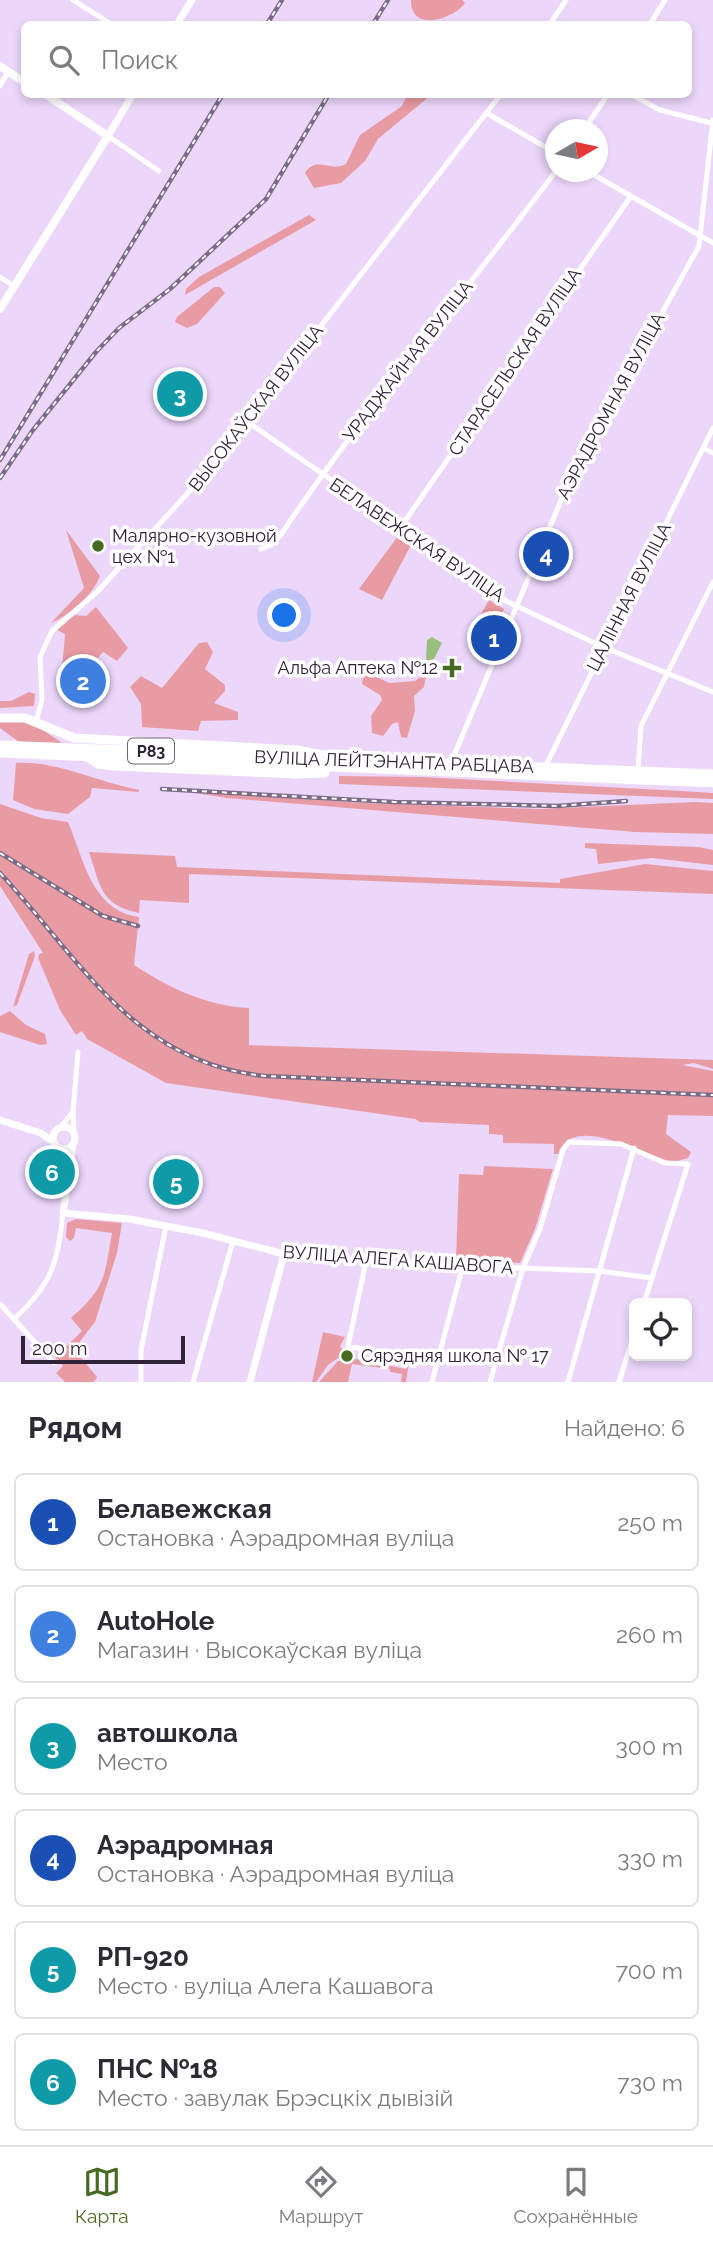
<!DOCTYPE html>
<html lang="ru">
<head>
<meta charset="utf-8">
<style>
	:root { --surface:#fff; --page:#f2f2f3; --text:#2b2b33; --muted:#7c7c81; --line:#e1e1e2; --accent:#476a22 }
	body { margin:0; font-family:Raleway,sans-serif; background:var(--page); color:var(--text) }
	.controls { position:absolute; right:21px; bottom:21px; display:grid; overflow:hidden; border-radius:10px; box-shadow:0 4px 10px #0003 }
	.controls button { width:63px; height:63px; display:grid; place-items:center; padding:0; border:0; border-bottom:2px solid var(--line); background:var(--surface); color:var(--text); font:35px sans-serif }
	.compass { position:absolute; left:545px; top:119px; width:63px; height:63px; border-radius:50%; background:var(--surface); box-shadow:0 4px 10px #0003; rotate:81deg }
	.scale { position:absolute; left:21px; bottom:18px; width:164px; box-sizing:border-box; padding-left:7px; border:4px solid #302238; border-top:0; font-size:19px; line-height:24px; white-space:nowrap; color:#302238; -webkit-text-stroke:5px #fff; paint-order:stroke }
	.you { position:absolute; left:285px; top:616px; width:24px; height:24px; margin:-18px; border:5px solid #fff; border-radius:50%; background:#1a73e8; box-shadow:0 0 0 10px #1a73e833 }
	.badge { display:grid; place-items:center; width:46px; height:46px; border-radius:50%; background:var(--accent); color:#fff; font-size:23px; font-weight:700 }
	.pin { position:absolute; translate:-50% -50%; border:4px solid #fff; box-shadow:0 2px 7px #0006 }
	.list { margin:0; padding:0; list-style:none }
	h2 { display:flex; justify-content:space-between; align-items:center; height:91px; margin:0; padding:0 28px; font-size:30px }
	h2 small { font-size:23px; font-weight:400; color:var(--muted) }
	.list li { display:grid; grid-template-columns:46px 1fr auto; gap:21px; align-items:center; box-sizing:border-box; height:98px; margin:0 14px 14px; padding:0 14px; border:2px solid var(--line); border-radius:10px }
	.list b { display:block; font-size:26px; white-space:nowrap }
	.list p { margin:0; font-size:23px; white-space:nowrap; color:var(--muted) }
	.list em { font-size:23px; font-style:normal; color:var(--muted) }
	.icon { flex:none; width:38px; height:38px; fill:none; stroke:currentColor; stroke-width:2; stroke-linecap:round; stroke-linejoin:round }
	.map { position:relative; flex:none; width:713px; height:1382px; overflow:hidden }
	.search { position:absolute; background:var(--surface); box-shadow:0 4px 10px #0003; left:21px; right:21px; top:21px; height:77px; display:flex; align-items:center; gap:18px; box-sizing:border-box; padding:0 24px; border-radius:10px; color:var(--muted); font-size:26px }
	.sheet { height:763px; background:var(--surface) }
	nav { display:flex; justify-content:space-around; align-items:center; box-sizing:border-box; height:98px; border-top:2px solid var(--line); background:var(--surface); font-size:19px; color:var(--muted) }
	nav a { display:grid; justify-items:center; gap:4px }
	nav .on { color:var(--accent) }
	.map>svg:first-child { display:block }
	.green { fill:#e99ba4 }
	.water { fill:#9abe7d }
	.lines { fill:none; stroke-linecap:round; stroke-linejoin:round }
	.minor { stroke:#fff; stroke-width:5 }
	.tertiary { stroke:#fff; stroke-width:7 }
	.secondary { stroke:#fff; stroke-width:8 }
	.primary { stroke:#fff; stroke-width:9 }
	.trunk { stroke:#fff; stroke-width:9 }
	.rail-casing { stroke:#7c6b87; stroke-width:4.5 }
	.rail { stroke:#fff; stroke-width:2; stroke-dasharray:5; stroke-linecap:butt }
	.poi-dot { fill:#476a22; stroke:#fff; stroke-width:2.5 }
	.labels { text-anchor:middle; stroke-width:7; stroke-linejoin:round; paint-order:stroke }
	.shield { fill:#fff; stroke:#6e6474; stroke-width:2 }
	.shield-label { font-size:16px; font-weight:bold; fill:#302238 }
	.street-label { font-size:18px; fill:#302238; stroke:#fff }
	.poi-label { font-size:18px; fill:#302238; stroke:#fff; text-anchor:start }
</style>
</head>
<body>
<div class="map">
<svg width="713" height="1382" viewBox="0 0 713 1382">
	<rect width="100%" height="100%" fill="#ecd7fb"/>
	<path class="green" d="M411,0H462L465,3C454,19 410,33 411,0Z
		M407,95H431L378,139L365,161L341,183L314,188L305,173C316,155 331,173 346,164L360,135L402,106Z
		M309,215L316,220L185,295L186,289L199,277Z
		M214,287H220L225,293L197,324L187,328L175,322L177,317Z
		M66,530L100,576C93,595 68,616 51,623L84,588Z
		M398,536L411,545L382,600L359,589Z
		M489,600L504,609L488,643L469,635Z
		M96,607L128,648L117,661L103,652L97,659L101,667L96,675L81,669L71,677L62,670L65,634L57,630L73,615L86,616Z
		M207,642L213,652L205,669L225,685V691L214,703L238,712V720L201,721L198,731L142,727L141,704L130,687L141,676L162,688L199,643Z
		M367,672L389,683L415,681L423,675L426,677L424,687L414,696L415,711L407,738L401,737L398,722L392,724L383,736L372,733L371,716L382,700L380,695L362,684L363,676Z
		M29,692L35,694L34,706L0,708V701H11Z
		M19,720L40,728L62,743L19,742L0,728V721Z
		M16,763C58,761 97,782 139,790V792L92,788L90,797L68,814L34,809L13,800Z
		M339,776L422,777L681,791L713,793V799L339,784Z
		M189,792L366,803L539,809L695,802L713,803V834L635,832L227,798Z
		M0,804L41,818L68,822C84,859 91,910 139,917L134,965C169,988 207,1006 249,1008V1045L713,1060V1069L694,1063L682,1065L713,1071V1116L668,1115L666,1134L691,1152L688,1158C681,1160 674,1163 666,1160C641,1153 571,1113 558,1154H554V1144L503,1143V1135L489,1134V1125L420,1122L415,1119L166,1083L87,1039L82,1031L76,1035L60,1010L38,958L39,954L43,953L0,886Z
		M585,843L699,847L713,850V865L652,858L598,864L596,849L585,848Z
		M89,852L175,856L177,867L560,883V879L645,864L713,871V894L189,874V903L140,900L139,913C99,905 100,883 89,852Z
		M34,951L35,956L17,1005L13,1007L29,954Z
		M10,1011L26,1025L45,1034L47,1044L40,1045L0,1032V1016Z
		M484,1166L553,1169L535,1229L520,1263L456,1259L459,1174L483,1175Z
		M76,1219L122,1223L117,1253L95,1322L74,1349L97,1377L94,1382H65L56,1373L63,1366L55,1357L82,1331L71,1318C106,1287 104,1278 112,1233L76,1228L74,1238L70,1241L66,1237L67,1223Z
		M323,1332L345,1337L340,1346L345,1353L328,1365L316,1382H312Z
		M355,1359L406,1369L409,1363L406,1382H401L402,1374L390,1372V1369L352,1364L348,1382H319L338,1361Z"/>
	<path class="water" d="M432,637L442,643L431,665L426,659L427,640Z"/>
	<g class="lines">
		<path class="minor" d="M73,0L111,24
			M550,24L566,0
			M650,24L665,0
			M0,86L8,72
			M630,94L660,110L711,123
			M488,114L556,153
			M584,130L608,94
			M108,136L159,171
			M589,172L713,243
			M0,277L14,286
			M246,421L508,602L603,647L713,692
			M703,448L713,453
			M400,528L631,196
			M261,549L271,545L280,536C365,409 464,294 556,171
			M36,722L42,700L40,657L52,631L97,592L209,470L501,94
			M450,765L570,479L699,246L713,120
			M545,767L713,428
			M638,771L641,726L713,582
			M60,1128L71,1114
			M74,1134L73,1111L78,1052
			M284,1254L392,1263L599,1271L652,1278
			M366,1261L348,1346L408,1359
			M0,1304L54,1363
			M14,1319C52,1284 58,1263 63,1213
			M141,1382V1350L166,1226
			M193,1382L233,1241
			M432,1382L463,1265
			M490,1382L523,1268L540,1229L563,1150L569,1142L621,1144L665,1163L688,1164L644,1303
			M568,1382L634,1148
			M619,1382L634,1334"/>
		<path class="tertiary" d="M177,24L192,0
			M108,136L133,94
			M0,1120L41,1133L53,1142
			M53 1138a11 11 0 1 1 22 0a11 11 0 1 1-22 0Z
			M73,1145L63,1213L129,1219L203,1233L284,1254L250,1382"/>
		<path class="secondary" d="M0,66L24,82
			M0,309L108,136L45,94"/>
		<path class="primary" d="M0,718H25L74,738L297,750
			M84,755L98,764L114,766L296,774"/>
		<path class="trunk" d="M0,745L713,774
			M297,750L328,756
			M0,753L713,783
			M296,774L325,773"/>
		<defs>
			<path id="rail" d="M267,24L282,0
				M373,24L388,0
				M0,460L223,94
				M0,478L33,430L96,352L119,328L170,289L266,199L329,94
				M162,789L394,802L557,806L626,801
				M0,853L103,916L138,926
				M0,873C81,960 134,1063 265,1076L713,1095"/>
		</defs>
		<use href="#rail" class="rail-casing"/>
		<use href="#rail" class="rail"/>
	</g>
	<g class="poi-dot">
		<circle cx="98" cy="546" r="7"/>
		<path d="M448.5 657.5h7v7h7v7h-7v7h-7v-7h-7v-7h7z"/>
		<circle cx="347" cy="1356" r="7"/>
	</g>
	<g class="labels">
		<rect class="shield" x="128" y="738.5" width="46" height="25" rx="5"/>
		<g class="shield-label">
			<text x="151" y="757">Р83</text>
		</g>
		<g class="street-label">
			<text transform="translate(408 361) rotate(-52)" y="6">УРАДЖАЙНАЯ ВУЛІЦА</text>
			<text transform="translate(515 362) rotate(-56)" y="6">СТАРАСЕЛЬСКАЯ ВУЛІЦА</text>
			<text transform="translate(611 406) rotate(-62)" y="6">АЭРАДРОМНАЯ ВУЛІЦА</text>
			<text transform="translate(256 408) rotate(-52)" y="6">ВЫСОКАЎСКАЯ ВУЛІЦА</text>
			<text transform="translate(417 540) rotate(34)" y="6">БЕЛАВЕЖСКАЯ ВУЛІЦА</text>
			<text transform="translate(629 597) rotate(-63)" y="6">ЦАЛІННАЯ ВУЛІЦА</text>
			<text transform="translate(394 762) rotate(2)" y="6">ВУЛІЦА ЛЕЙТЭНАНТА РАБЦАВА</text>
			<text transform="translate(398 1260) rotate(4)" y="6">ВУЛІЦА АЛЕГА КАШАВОГА</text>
		</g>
		<g class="poi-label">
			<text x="112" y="542">Малярно-кузовной<tspan x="112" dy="21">цех №1</tspan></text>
			<text x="438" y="674" text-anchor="end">Альфа Аптека №12</text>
			<text x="361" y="1362">Сярэдняя школа № 17</text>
		</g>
	</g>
</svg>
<div class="controls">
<button><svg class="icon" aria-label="locate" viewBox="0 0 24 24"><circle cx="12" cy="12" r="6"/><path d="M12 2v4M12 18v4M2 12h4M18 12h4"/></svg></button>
</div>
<svg class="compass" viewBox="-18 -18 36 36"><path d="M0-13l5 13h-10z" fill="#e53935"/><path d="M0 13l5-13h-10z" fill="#7c7c81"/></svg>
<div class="scale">200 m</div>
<div class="you"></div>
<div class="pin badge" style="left:494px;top:638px;background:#1a4fb4">1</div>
<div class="pin badge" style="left:83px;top:681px;background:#3f7fe0">2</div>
<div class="pin badge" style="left:180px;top:394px;background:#0f9aa8">3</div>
<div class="pin badge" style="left:546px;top:554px;background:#1a4fb4">4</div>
<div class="pin badge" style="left:176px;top:1182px;background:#0f9aa8">5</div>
<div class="pin badge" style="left:52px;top:1172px;background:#0f9aa8">6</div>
<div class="search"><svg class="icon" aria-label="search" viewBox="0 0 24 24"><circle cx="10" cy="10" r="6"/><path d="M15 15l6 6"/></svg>Поиск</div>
</div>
<section class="sheet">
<h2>Рядом<small>Найдено: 6</small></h2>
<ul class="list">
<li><span class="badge" style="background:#1a4fb4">1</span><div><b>Белавежская</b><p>Остановка · Аэрадромная вуліца</p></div><em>250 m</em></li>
<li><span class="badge" style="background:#3f7fe0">2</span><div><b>AutoHole</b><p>Магазин · Высокаўская вуліца</p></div><em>260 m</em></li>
<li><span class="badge" style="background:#0f9aa8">3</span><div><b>автошкола</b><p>Место</p></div><em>300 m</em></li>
<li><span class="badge" style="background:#1a4fb4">4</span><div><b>Аэрадромная</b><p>Остановка · Аэрадромная вуліца</p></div><em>330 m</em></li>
<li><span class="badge" style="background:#0f9aa8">5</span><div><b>РП-920</b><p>Место · вуліца Алега Кашавога</p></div><em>700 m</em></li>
<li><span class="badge" style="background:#0f9aa8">6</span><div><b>ПНС №18</b><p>Место · завулак Брэсцкіх дывізій</p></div><em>730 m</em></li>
</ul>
</section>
<nav>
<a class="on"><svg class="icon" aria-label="map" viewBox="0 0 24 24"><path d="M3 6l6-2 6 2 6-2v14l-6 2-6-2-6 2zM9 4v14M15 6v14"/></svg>Карта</a>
<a><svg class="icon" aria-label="directions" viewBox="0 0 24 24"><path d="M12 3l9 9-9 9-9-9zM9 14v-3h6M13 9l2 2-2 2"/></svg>Маршрут</a>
<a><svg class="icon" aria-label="saved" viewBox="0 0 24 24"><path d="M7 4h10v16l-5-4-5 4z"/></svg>Сохранённые</a>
</nav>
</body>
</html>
